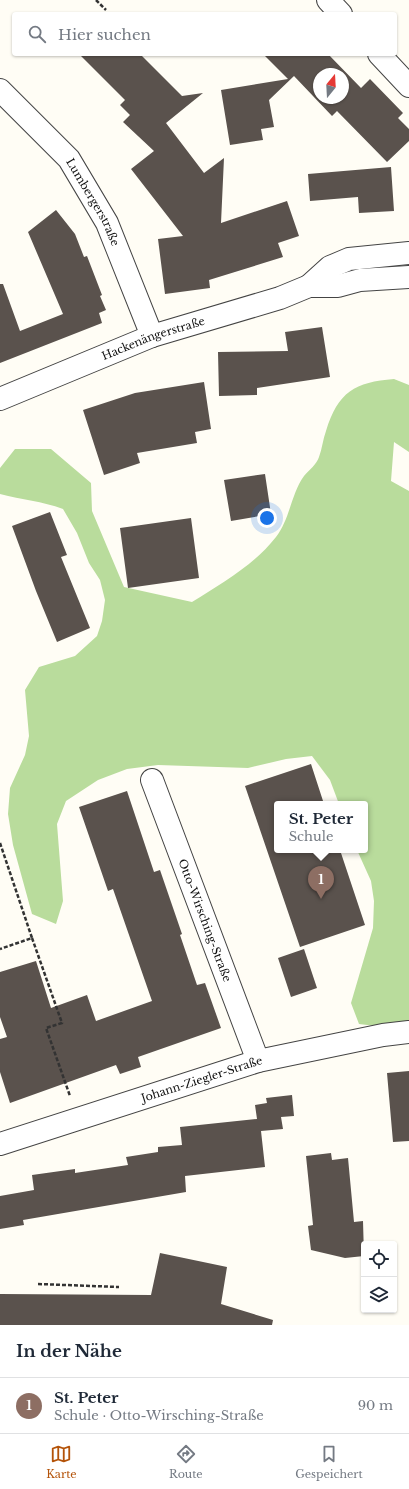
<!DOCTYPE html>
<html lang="de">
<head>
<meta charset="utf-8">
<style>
	:root { --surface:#fff; --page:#f6f6f7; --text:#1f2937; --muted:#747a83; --line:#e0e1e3; --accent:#b45309 }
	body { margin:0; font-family:"Libre Baskerville",serif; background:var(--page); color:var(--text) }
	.controls { position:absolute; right:12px; bottom:12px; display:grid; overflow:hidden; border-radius:4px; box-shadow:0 1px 3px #0004 }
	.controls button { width:36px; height:36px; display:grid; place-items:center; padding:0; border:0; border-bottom:1px solid var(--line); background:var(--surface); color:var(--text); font:20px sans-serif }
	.compass { position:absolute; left:313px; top:68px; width:36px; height:36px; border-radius:50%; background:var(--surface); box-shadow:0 1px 3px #0004; rotate:18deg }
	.you { position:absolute; left:267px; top:518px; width:14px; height:14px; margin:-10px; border:3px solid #fff; border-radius:50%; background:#1a73e8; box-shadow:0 0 0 6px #1a73e833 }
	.badge { display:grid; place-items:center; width:26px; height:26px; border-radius:50%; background:var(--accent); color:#fff; font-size:13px; font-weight:700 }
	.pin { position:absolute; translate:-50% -33px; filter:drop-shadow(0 1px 2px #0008) }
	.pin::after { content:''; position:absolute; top:21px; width:14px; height:12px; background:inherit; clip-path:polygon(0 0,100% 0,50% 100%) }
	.popup { position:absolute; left:274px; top:801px; width:94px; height:52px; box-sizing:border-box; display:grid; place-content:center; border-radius:4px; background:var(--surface); filter:drop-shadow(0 1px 3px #0005); font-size:13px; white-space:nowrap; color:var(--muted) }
	.popup b { font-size:15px; color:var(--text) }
	.popup::after { content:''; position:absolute; left:50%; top:100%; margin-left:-8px; border:8px solid transparent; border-top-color:var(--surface) }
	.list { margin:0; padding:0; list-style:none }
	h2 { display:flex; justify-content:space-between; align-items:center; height:52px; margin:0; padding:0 16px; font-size:17px }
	h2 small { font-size:13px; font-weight:400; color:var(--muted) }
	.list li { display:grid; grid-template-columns:26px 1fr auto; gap:12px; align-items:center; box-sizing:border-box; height:56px; padding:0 16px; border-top:1px solid var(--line) }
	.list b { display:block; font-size:15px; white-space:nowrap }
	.list p { margin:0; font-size:13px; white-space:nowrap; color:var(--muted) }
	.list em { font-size:13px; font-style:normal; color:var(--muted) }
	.icon { flex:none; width:22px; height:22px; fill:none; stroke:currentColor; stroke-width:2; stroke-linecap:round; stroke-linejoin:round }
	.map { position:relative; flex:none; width:409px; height:1325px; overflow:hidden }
	.search { position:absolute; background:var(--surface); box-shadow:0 1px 3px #0004; left:12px; right:12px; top:12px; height:44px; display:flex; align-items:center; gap:10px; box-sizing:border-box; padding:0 14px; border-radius:4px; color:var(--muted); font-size:15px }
	.sheet { height:108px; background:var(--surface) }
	nav { display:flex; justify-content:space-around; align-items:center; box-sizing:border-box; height:56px; border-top:1px solid var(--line); background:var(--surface); font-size:11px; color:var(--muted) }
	nav a { display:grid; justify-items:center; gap:2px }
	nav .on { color:var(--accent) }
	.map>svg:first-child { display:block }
	.forest { fill:#b9dc9c }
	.building { fill:#5a524d; fill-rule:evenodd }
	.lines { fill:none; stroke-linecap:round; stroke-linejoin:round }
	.street-casing { stroke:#444; stroke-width:24 }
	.path { stroke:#333; stroke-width:2.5; stroke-dasharray:4 2; stroke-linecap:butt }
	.street { stroke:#fff; stroke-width:22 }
	.labels { text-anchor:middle; stroke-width:4; stroke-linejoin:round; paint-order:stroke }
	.street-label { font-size:11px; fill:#111; stroke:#fff }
</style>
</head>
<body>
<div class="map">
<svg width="409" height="1325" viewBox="0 0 409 1325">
	<rect width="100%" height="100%" fill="#fffdf5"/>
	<path class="forest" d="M394,379L409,385V452L394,442L391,481L409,491V1024L384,1027L359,1024L351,1003L373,928L374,901L371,881L357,850H365V804H339L330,780L312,756L286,759L248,768L158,765L127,769L98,780L66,801L57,824L63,901L56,924L32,914L13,845L8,814L10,788L25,755L29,736L25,690L39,667L75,656L97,636L102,621L105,600L100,580L89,563L77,533L63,509C42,501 22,500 0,494V468L15,449H51L91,483L92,511L124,587L192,602C222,583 254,565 276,537C290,519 291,494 304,476C309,470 317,464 319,457C322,449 323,439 326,431C338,392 355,382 394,379Z"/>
	<path class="building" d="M79,54H140L182,96L203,93L166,123L204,173L224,158L221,223L287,201L299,236L278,243L283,257L209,280L210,288L165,294L158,239L183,236L131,169L154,151L123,122L130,115L120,105L125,100Z
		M263,54H328L361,88L370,79L403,113L398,118L409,129V141L387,162L337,111L332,116L294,76L269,100L274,127L261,129L263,140L230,145L221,90L288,79ZM319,74H343V98H319Z
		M391,167L394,211L359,213L358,197L310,201L308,174Z
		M56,210L75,234L84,257L87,256L102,295L100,296L106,310L99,313L102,323L0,363V284H3L20,331L63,314L28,232Z
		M322,327L330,377L257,388V395L219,396L218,352L288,351L285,332Z
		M204,382L211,429L195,432L197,443L137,453L140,463L104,475L83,410L135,393Z
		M265,474L271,514L231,521L224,480Z
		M50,512L67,555L61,557L90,628L57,642L36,591L12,526Z
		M191,518L199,578L128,588L120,528Z
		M311,764L324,804H277V850H340L365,925L300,947L245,786Z
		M127,791L154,872L160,870L182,934L180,935L197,985L205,983L221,1028L138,1057L141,1067L120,1074L116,1065L10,1103L0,1072V1039L7,1037L0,1017V972L36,961L51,1008L87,995L96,1021L152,1001L113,889L108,891L79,807Z
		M304,949L317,988L291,997L278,958Z
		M409,1071V1141L393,1142L387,1073Z
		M292,1095L294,1116L281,1117L283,1129L261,1131L265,1167L185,1176L186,1192L23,1220L24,1225L0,1229V1196L34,1190L32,1175L75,1169V1173L128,1165L126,1157L158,1152V1147L182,1145L180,1127L257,1119L255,1105L267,1103L266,1098Z
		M331,1153L332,1160L348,1158L354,1222L363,1221L364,1256L345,1258L311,1250L308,1226L313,1225L306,1156Z
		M160,1253L227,1267L221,1304L273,1320L272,1325H0V1294L151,1295Z"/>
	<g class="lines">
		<defs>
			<g id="street">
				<path d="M328,0L341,14"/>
				<path d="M379,54L409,86"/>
				<path id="s1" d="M0,90L69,159L107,223L152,336"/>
				<path d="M309,286L330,267L349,259L409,253"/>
				<path id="s2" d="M0,399L152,336L280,298L309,286H338L360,280L409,277"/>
				<path id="s3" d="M152,780L258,1061"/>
				<path id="s4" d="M0,1144L258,1061L383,1035L409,1032"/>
			</g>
		</defs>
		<use href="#street" class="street-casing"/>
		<path class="path" d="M96,0L106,10
			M0,843L32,938L0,949
			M32,938L62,1023L46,1028L70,1096
			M38,1284L119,1287"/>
		<use href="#street" class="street"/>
	</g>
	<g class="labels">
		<g class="street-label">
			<text dy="4" stroke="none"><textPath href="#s1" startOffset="147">Lumbergerstraße</textPath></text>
			<text dy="4" stroke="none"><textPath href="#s2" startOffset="165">Hackenängerstraße</textPath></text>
			<text dy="4" stroke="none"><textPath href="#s3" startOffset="150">Otto-Wirsching-Straße</textPath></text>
			<text dy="4" stroke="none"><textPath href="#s4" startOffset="212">Johann-Ziegler-Straße</textPath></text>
		</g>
	</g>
</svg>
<div class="controls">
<button><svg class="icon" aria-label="locate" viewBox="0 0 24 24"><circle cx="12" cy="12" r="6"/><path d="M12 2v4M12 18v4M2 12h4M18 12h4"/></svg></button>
<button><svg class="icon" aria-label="layers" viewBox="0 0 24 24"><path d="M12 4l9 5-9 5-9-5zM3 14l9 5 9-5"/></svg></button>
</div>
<svg class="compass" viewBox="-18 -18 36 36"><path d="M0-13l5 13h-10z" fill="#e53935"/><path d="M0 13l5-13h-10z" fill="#747a83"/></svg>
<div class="you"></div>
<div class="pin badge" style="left:321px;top:899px;background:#8d6e63">1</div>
<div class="popup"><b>St. Peter</b>Schule</div>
<div class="search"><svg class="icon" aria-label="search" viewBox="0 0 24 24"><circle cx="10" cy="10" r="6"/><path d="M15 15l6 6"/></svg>Hier suchen</div>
</div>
<section class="sheet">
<h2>In der Nähe<small></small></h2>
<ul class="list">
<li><span class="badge" style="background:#8d6e63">1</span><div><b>St. Peter</b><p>Schule · Otto-Wirsching-Straße</p></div><em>90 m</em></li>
</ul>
</section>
<nav>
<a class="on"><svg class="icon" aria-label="map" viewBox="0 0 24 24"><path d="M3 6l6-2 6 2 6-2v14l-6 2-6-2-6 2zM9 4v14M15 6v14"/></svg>Karte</a>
<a><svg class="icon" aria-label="directions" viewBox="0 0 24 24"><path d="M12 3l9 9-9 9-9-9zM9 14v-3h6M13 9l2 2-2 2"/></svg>Route</a>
<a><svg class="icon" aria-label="saved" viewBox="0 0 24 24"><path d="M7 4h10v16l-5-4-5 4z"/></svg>Gespeichert</a>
</nav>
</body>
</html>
